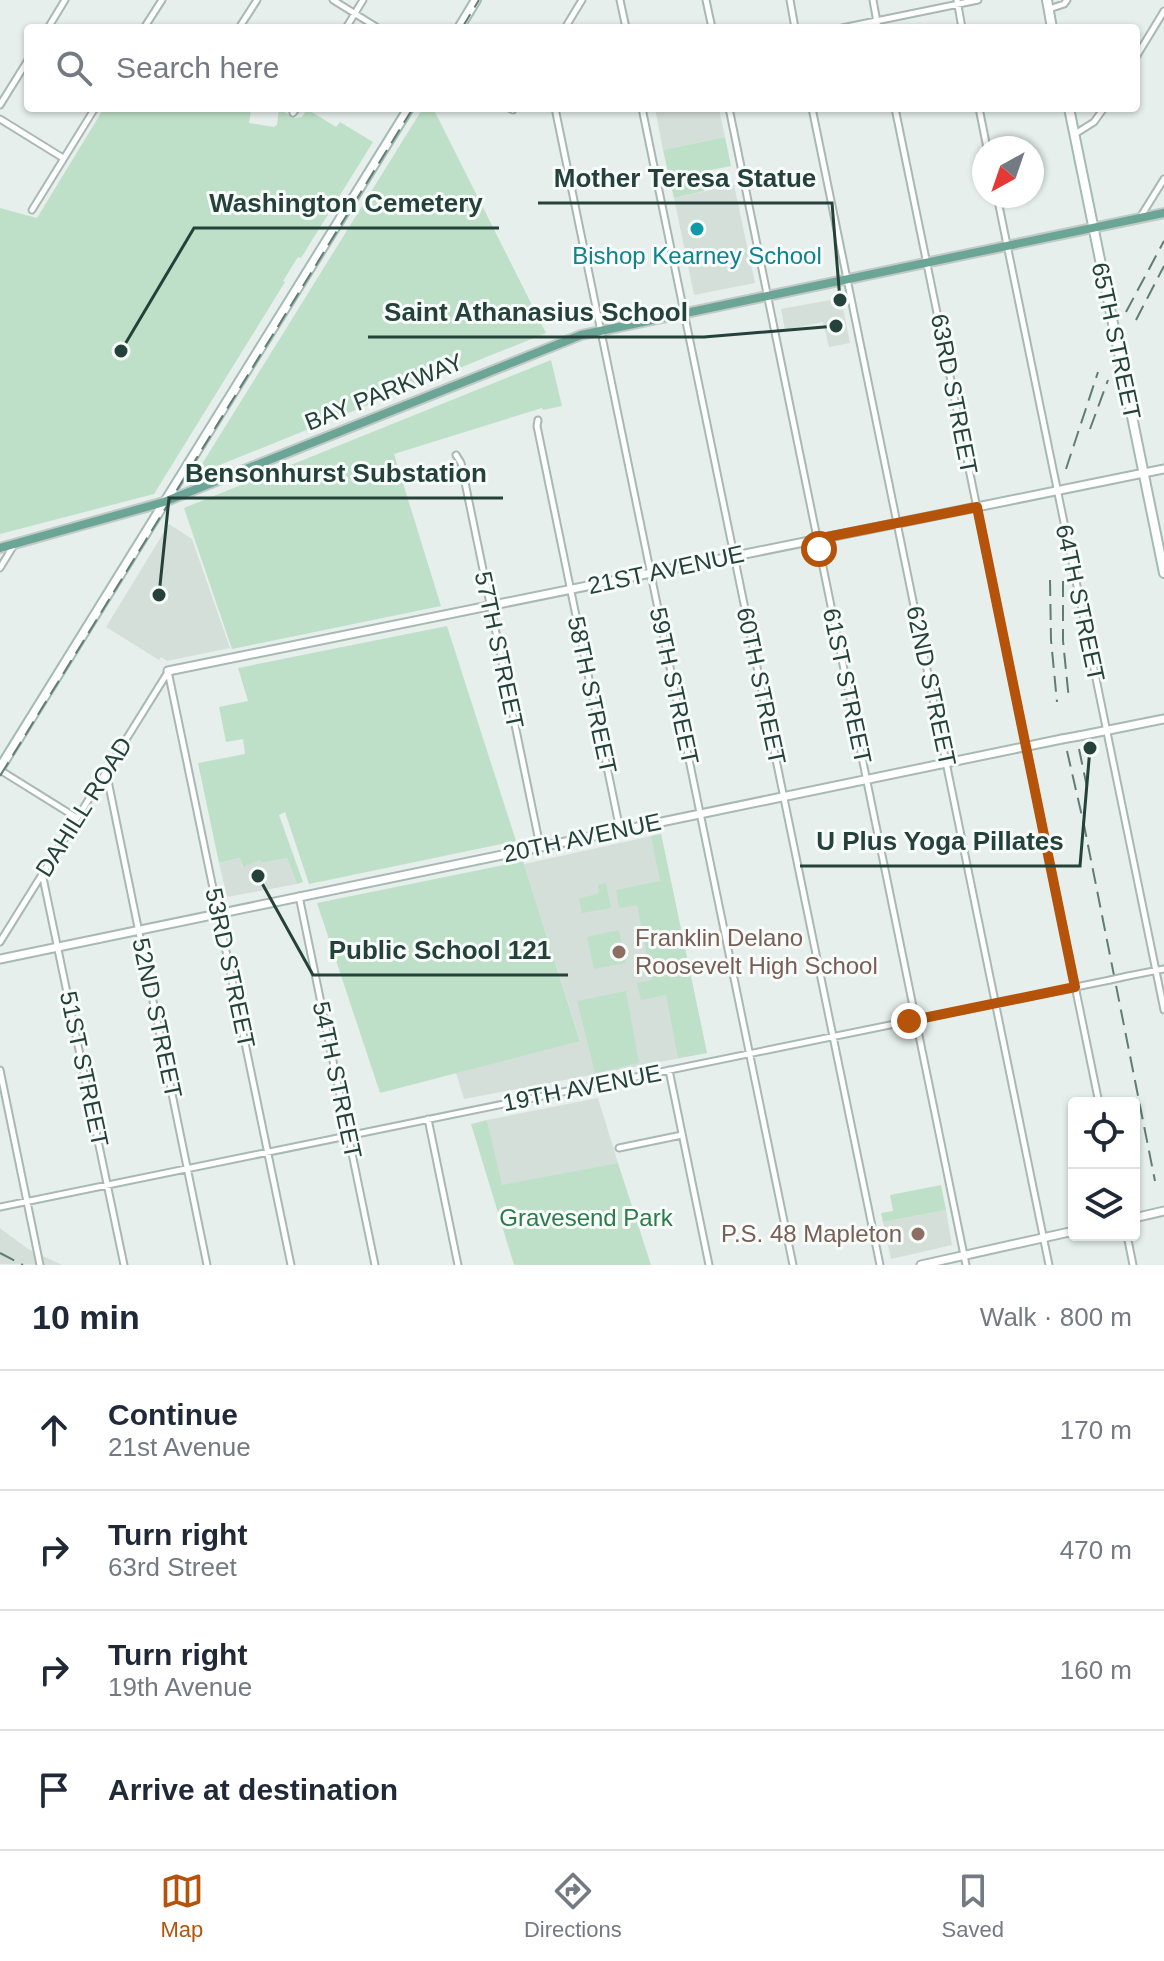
<!DOCTYPE html>
<html lang="en">
<head>
<meta charset="utf-8">
<style>
	:root { --surface:#fff; --page:#f2f2f3; --text:#1f2937; --muted:#747a83; --line:#e0e1e3; --accent:#b45309 }
	body { margin:0; font-family:Helvetica,sans-serif; background:var(--page); color:var(--text) }
	.controls { position:absolute; right:24px; bottom:24px; display:grid; overflow:hidden; border-radius:8px; box-shadow:0 2px 6px #0004 }
	.controls button { width:72px; height:72px; display:grid; place-items:center; padding:0; border:0; border-bottom:2px solid var(--line); background:var(--surface); color:var(--text); font:40px sans-serif }
	.compass { position:absolute; left:972px; top:136px; width:72px; height:72px; border-radius:50%; background:var(--surface); box-shadow:0 2px 6px #0004; rotate:220deg }
	.stop { position:absolute; width:24px; height:24px; margin:-18px; border:6px solid #b45309; border-radius:50%; background:#fff }
	.stop.end { background:#b45309; border-color:#fff; box-shadow:0 2px 8px #0008 }
	.list { margin:0; padding:0; list-style:none }
	h2 { display:flex; justify-content:space-between; align-items:center; height:104px; margin:0; padding:0 32px; font-size:34px }
	h2 small { font-size:26px; font-weight:400; color:var(--muted) }
	.list li { display:grid; grid-template-columns:52px 1fr auto; gap:24px; align-items:center; box-sizing:border-box; height:120px; padding:0 32px; border-top:2px solid var(--line) }
	.list b { display:block; font-size:30px; white-space:nowrap }
	.list p { margin:0; font-size:26px; white-space:nowrap; color:var(--muted) }
	.list em { font-size:26px; font-style:normal; color:var(--muted) }
	.icon { flex:none; width:44px; height:44px; fill:none; stroke:currentColor; stroke-width:2; stroke-linecap:round; stroke-linejoin:round }
	.map { position:relative; flex:none; width:1164px; height:1265px; overflow:hidden }
	.search { position:absolute; background:var(--surface); box-shadow:0 2px 6px #0004; left:24px; right:24px; top:24px; height:88px; display:flex; align-items:center; gap:20px; box-sizing:border-box; padding:0 28px; border-radius:8px; color:var(--muted); font-size:30px }
	.sheet { height:584px; background:var(--surface) }
	nav { display:flex; justify-content:space-around; align-items:center; box-sizing:border-box; height:112px; border-top:2px solid var(--line); background:var(--surface); font-size:22px; color:var(--muted) }
	nav a { display:grid; justify-items:center; gap:4px }
	nav .on { color:var(--accent) }
	.map>svg:first-child { display:block }
	.built { fill:#d4dfda }
	.green { fill:#bfe0c8 }
	.lines { fill:none; stroke-linecap:round; stroke-linejoin:round }
	.minor-casing { stroke:#a8b8b2; stroke-width:9 }
	.tertiary-casing { stroke:#a8b8b2; stroke-width:11 }
	.secondary-casing { stroke:#a4bbb3; stroke-width:12 }
	.primary-casing { stroke:#c2cac8; stroke-width:12 }
	.minor { stroke:#fff; stroke-width:5 }
	.tertiary { stroke:#fff; stroke-width:7 }
	.secondary { stroke:#fff; stroke-width:8 }
	.primary { stroke:#6aa596; stroke-width:8 }
	.rail { stroke:#5f7d75; stroke-width:2; stroke-dasharray:16 8; stroke-linecap:butt }
	.minor-bridge-casing { stroke:#a8b8b2; stroke-width:9; stroke-linecap:butt }
	.tertiary-bridge-casing { stroke:#a8b8b2; stroke-width:11; stroke-linecap:butt }
	.minor-bridge { stroke:#fff; stroke-width:5 }
	.tertiary-bridge { stroke:#fff; stroke-width:7 }
	.route { stroke:#b45309; stroke-width:10 }
	.culture-dot { fill:#0f9aa8; stroke:#f7fbf9; stroke-width:3 }
	.education-dot { fill:#8d6e63; stroke:#f7fbf9; stroke-width:3 }
	.labels { text-anchor:middle; stroke-width:6; stroke-linejoin:round; paint-order:stroke }
	.culture-label { font-size:24px; fill:#0d838f; stroke:#f7fbf9 }
	.street-label { font-size:24px; fill:#24423a; stroke:#f7fbf9 }
	.education-label { font-size:24px; fill:#785e54; stroke:#f7fbf9; text-anchor:start }
	.park-label { font-size:24px; fill:#2d7a4b; stroke:#f7fbf9 }
	.leader { fill:none; stroke:#24423a; stroke-width:3 }
	.callout-dot { fill:#24423a; stroke:#f7fbf9; stroke-width:3 }
	.callout-label { font-size:26px; text-anchor:middle; font-weight:bold; fill:#24423a; stroke:#f7fbf9; stroke-width:6; stroke-linejoin:round; paint-order:stroke }
</style>
</head>
<body>
<div class="map">
<svg width="1164" height="1265" viewBox="0 0 1164 1265">
	<rect width="100%" height="100%" fill="#e6efeb"/>
	<path class="built" d="M655,108H719L725,137L663,150Z
		M734,185L755,283L694,295L674,198Z
		M841,298L850,343L829,347L823,322L785,330L781,309Z
		M169,524L192,539L230,648L167,661L161,657L159,660L106,627Z
		M661,834L707,1053L464,1099L456,1073L580,1040L524,864Z
		M241,858L242,867L260,860L261,863L287,858L297,884L227,897L219,863Z
		M598,1098L618,1163L501,1186L487,1120Z
		M946,1210L952,1245L891,1259L883,1222Z
		M0,1228L28,1249L62,1265L0,1264Z"/>
	<path class="green" d="M104,108H248L251,109L249,123L274,127L277,125L279,109L295,118L302,117L307,109L336,127L340,122L373,142L301,258L298,257L283,281L285,282L154,494L0,534V208L37,218Z
		M423,108H433L546,333L205,471L202,464Z
		M725,137L731,166L701,172L704,191L674,198L663,150Z
		M551,360L562,406L543,410L542,408L394,454L441,606L232,649L184,508Z
		M447,626L516,841L309,884L285,812L279,815L303,882L297,884L287,858L261,863L260,860L243,867L240,858L219,863L198,763L245,754L243,739L226,742L219,707L248,701L238,668Z
		M661,834L707,1053L678,1058L666,995L641,1000L637,983L652,980L637,905L619,908L616,890L660,881L651,836Z
		M523,861L580,1041L380,1093L317,903Z
		M606,883L611,908L582,913L579,899L599,893L598,885Z
		M619,930L626,963L594,969L587,937Z
		M626,991L639,1063L595,1073L577,1001Z
		M487,1120L502,1185L618,1163L651,1265H514L471,1124Z
		M941,1185L946,1210L883,1222L881,1213L893,1211L890,1195Z"/>
	<g class="lines">
		<defs>
			<path id="minor" d="M333,0L378,28
				M620,0L626,28
				M706,0L712,28
				M790,0L795,28
				M873,0L878,28
				M957,0L962,28
				M1049,9L1064,4L1067,0
				M48,28L65,0
				M144,28L162,0
				M239,28L257,0
				M346,28L363,0
				M565,28L582,0
				M842,28L978,0
				M1136,57L1164,11
				M0,105L28,60
				M509,108L513,110L514,108
				M555,108L793,1265
				M642,108L880,1265
				M729,108L966,1265
				M812,108L1049,1265
				M895,108L1099,1103
				M979,108L987,148
				M293,113L297,108
				M0,119L63,158
				M1075,134L1094,122L1104,108
				M997,196L1164,1010
				M32,210L95,108
				M1141,216L1164,179
				M538,420L537,426L620,830
				M456,455L461,463L540,846
				M0,568L14,545
				M168,671L291,1265
				M0,770L77,818
				M106,771L207,1265
				M42,873L124,1265
				M299,896L375,1265
				M0,942L168,672
				M1128,976L1164,969
				M0,1070L40,1265
				M669,1070L709,1265
				M428,1119L458,1265
				M619,1148L682,1135
				M0,1207L1110,980
				M1127,1235L1133,1265"/>
			<path id="tertiary" d="M168,671L1164,469
				M1079,736L1164,719
				M0,959L1062,739
				M1134,1218L1164,1211
				M921,1265L1074,1231"/>
			<path id="secondary" d="M1047,0L1052,28
				M459,28L476,0
				M1069,108L1164,573
				M0,768L409,108"/>
			<path id="primary" d="M0,548L164,502L581,335L1164,213"/>
		</defs>
		<use href="#minor" class="minor-casing"/>
		<use href="#tertiary" class="tertiary-casing"/>
		<use href="#secondary" class="secondary-casing"/>
		<use href="#primary" class="primary-casing"/>
		<use href="#minor" class="minor"/>
		<use href="#tertiary" class="tertiary"/>
		<use href="#secondary" class="secondary"/>
		<use href="#primary" class="primary"/>
		<path class="rail" d="M462,28L479,0
			M1126,312L1164,241
			M1136,320L1164,266
			M1090,429L1108,380
			M1066,469L1098,372
			M1050,580L1051,640L1057,702
			M1063,581V641L1069,700
			M1079,749L1087,787
			M1067,751L1084,825L1155,1181
			M0,776L413,108
			M0,1253L23,1265"/>
		<defs>
			<path id="minor-bridge" d="M1110,980L1128,976"/>
			<path id="tertiary-bridge" d="M1062,739L1079,736"/>
		</defs>
		<use href="#minor-bridge" class="minor-bridge-casing"/>
		<use href="#tertiary-bridge" class="tertiary-bridge-casing"/>
		<use href="#minor-bridge" class="minor-bridge"/>
		<use href="#tertiary-bridge" class="tertiary-bridge"/>
	</g>
	<g class="lines">
		<path class="route" d="M819,549L817,539L977,507L1075,987L909,1021"/>
	</g>
	<circle class="culture-dot" cx="697" cy="229" r="8"/>
	<g class="education-dot">
		<circle cx="619" cy="952" r="8"/>
		<circle cx="918" cy="1234" r="8"/>
	</g>
	<g class="labels">
		<g class="culture-label">
			<text x="697" y="264">Bishop Kearney School</text>
		</g>
		<g class="street-label">
			<text transform="translate(1116 341) rotate(78)" y="8">65TH STREET</text>
			<text transform="translate(384 392) rotate(-22)" y="8">BAY PARKWAY</text>
			<text transform="translate(954 394) rotate(79)" y="8">63RD STREET</text>
			<text transform="translate(666 570) rotate(-12)" y="8">21ST AVENUE</text>
			<text transform="translate(1080 603) rotate(78)" y="8">64TH STREET</text>
			<text transform="translate(499 650) rotate(78)" y="8">57TH STREET</text>
			<text transform="translate(674 686) rotate(78)" y="8">59TH STREET</text>
			<text transform="translate(761 686) rotate(78)" y="8">60TH STREET</text>
			<text transform="translate(847 686) rotate(78)" y="8">61ST STREET</text>
			<text transform="translate(931 686) rotate(78)" y="8">62ND STREET</text>
			<text transform="translate(592 695) rotate(78)" y="8">58TH STREET</text>
			<text transform="translate(84 807) rotate(-58)" y="8">DAHILL ROAD</text>
			<text transform="translate(582 838) rotate(-12)" y="8">20TH AVENUE</text>
			<text transform="translate(230 968) rotate(78)" y="8">53RD STREET</text>
			<text transform="translate(157 1018) rotate(78)" y="8">52ND STREET</text>
			<text transform="translate(84 1069) rotate(78)" y="8">51ST STREET</text>
			<text transform="translate(337 1080) rotate(78)" y="8">54TH STREET</text>
			<text transform="translate(582 1088) rotate(-11)" y="8">19TH AVENUE</text>
		</g>
		<g class="education-label">
			<text x="635" y="946">Franklin Delano<tspan x="635" dy="28">Roosevelt High School</tspan></text>
			<text x="902" y="1242" text-anchor="end">P.S. 48 Mapleton</text>
		</g>
		<g class="park-label">
			<text x="586" y="1226">Gravesend Park</text>
		</g>
	</g>
	<path class="leader" d="M840 300L832 203H538M121 351L194 228H499M836 326L704 337H368M159 595L169 498H503M1090 748L1080 866H800M258 876L313 975H568"/>
	<g class="callout-dot">
		<circle cx="840" cy="300" r="8"/>
		<circle cx="121" cy="351" r="8"/>
		<circle cx="836" cy="326" r="8"/>
		<circle cx="159" cy="595" r="8"/>
		<circle cx="1090" cy="748" r="8"/>
		<circle cx="258" cy="876" r="8"/>
	</g>
	<g class="callout-label">
		<text x="685" y="187">Mother Teresa Statue</text>
		<text x="346" y="212">Washington Cemetery</text>
		<text x="536" y="321">Saint Athanasius School</text>
		<text x="336" y="482">Bensonhurst Substation</text>
		<text x="940" y="850">U Plus Yoga Pillates</text>
		<text x="440" y="959">Public School 121</text>
	</g>
</svg>
<div class="controls">
<button><svg class="icon" aria-label="locate" viewBox="0 0 24 24"><circle cx="12" cy="12" r="6"/><path d="M12 2v4M12 18v4M2 12h4M18 12h4"/></svg></button>
<button><svg class="icon" aria-label="layers" viewBox="0 0 24 24"><path d="M12 4l9 5-9 5-9-5zM3 14l9 5 9-5"/></svg></button>
</div>
<svg class="compass" viewBox="-18 -18 36 36"><path d="M0-13l5 13h-10z" fill="#e53935"/><path d="M0 13l5-13h-10z" fill="#747a83"/></svg>
<div class="stop" style="left:819px;top:549px"></div>
<div class="stop end" style="left:909px;top:1021px"></div>
<div class="search"><svg class="icon" aria-label="search" viewBox="0 0 24 24"><circle cx="10" cy="10" r="6"/><path d="M15 15l6 6"/></svg>Search here</div>
</div>
<section class="sheet">
<h2>10 min<small>Walk · 800 m</small></h2>
<ul class="list">
<li><svg class="icon" aria-label="ahead" viewBox="0 0 24 24"><path d="M12 20V5M6 11l6-6 6 6"/></svg><div><b>Continue</b><p>21st Avenue</p></div><em>170 m</em></li>
<li><svg class="icon" aria-label="right" viewBox="0 0 24 24"><path d="M7 20v-9h11M14 6l5 5-5 5"/></svg><div><b>Turn right</b><p>63rd Street</p></div><em>470 m</em></li>
<li><svg class="icon" aria-label="right" viewBox="0 0 24 24"><path d="M7 20v-9h11M14 6l5 5-5 5"/></svg><div><b>Turn right</b><p>19th Avenue</p></div><em>160 m</em></li>
<li><svg class="icon" aria-label="arrive" viewBox="0 0 24 24"><path d="M6 21V4h12l-3 4 3 4H6"/></svg><div><b>Arrive at destination</b></div></li>
</ul>
</section>
<nav>
<a class="on"><svg class="icon" aria-label="map" viewBox="0 0 24 24"><path d="M3 6l6-2 6 2 6-2v14l-6 2-6-2-6 2zM9 4v14M15 6v14"/></svg>Map</a>
<a><svg class="icon" aria-label="directions" viewBox="0 0 24 24"><path d="M12 3l9 9-9 9-9-9zM9 14v-3h6M13 9l2 2-2 2"/></svg>Directions</a>
<a><svg class="icon" aria-label="saved" viewBox="0 0 24 24"><path d="M7 4h10v16l-5-4-5 4z"/></svg>Saved</a>
</nav>
</body>
</html>
